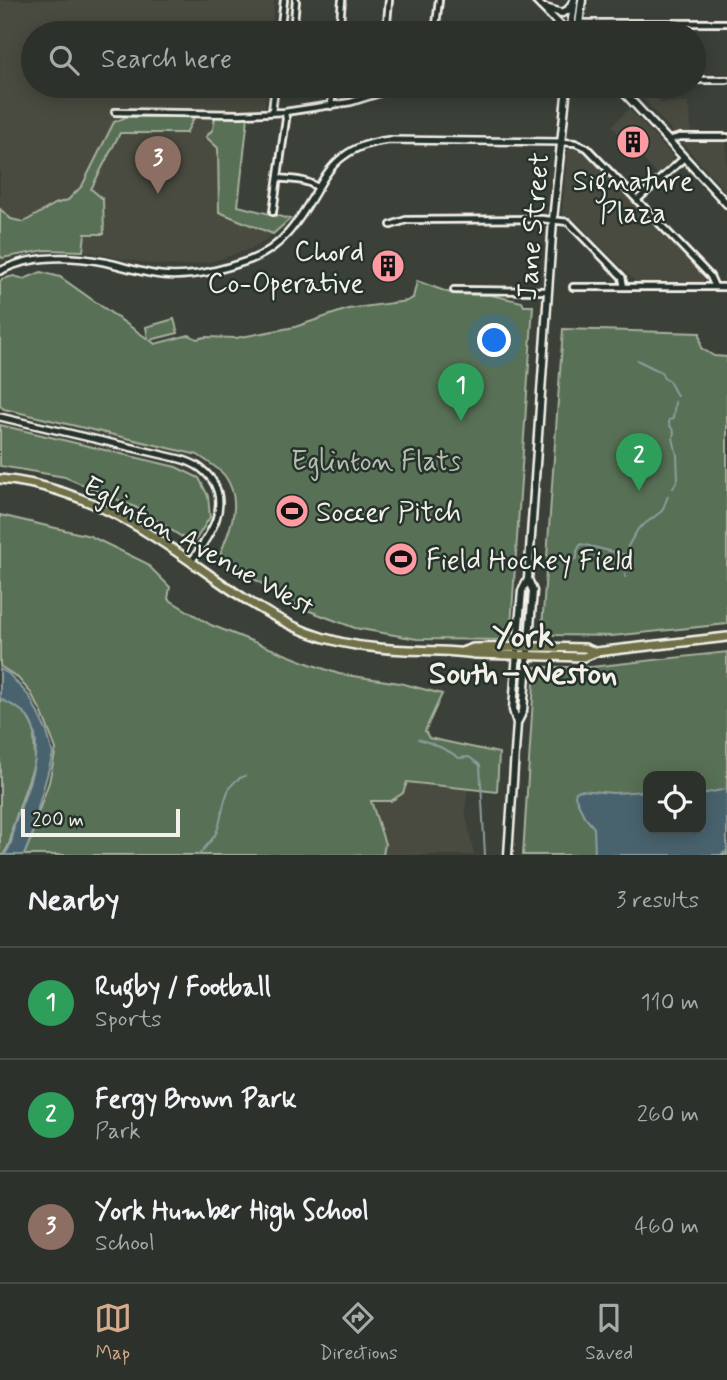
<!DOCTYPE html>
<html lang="en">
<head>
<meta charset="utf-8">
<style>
	:root { --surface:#2c312b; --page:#343933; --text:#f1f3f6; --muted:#a6a9a9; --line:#484c47; --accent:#d6ab8b }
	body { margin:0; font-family:Mynerve,sans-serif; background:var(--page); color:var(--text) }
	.controls { position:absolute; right:21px; bottom:21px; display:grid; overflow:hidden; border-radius:14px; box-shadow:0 4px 18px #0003 }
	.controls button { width:63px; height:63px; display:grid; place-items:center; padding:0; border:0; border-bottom:2px solid var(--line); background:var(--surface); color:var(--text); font:35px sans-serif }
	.scale { position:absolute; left:21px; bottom:18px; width:159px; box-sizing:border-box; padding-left:7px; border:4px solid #f4f1e8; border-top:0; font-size:19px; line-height:24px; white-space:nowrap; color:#f4f1e8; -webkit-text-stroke:5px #26332d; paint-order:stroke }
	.you { position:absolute; left:495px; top:341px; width:24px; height:24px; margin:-18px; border:5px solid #fff; border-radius:50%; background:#1a73e8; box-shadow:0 0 0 10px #1a73e833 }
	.badge { display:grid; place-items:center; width:46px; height:46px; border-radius:50%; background:var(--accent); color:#fff; font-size:23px; font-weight:700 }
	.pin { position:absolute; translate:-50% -58px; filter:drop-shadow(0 2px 4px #0008) }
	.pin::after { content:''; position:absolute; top:37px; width:24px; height:21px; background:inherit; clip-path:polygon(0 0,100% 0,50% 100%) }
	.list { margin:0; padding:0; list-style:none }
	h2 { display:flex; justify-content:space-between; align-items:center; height:91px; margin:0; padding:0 28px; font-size:30px }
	h2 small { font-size:23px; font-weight:400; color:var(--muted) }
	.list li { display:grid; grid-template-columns:46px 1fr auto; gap:21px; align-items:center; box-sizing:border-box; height:112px; padding:0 28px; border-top:2px solid var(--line) }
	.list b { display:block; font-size:26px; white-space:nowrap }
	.list p { margin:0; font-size:23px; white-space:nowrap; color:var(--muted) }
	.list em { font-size:23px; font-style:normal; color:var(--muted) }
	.icon { flex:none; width:38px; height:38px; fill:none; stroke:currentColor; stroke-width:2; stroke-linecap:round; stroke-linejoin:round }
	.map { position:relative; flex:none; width:727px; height:855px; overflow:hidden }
	.search { position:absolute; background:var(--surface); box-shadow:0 4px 18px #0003; left:21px; right:21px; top:21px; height:77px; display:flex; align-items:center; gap:18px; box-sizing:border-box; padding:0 24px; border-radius:38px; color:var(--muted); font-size:26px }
	.sheet { height:427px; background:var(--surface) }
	nav { display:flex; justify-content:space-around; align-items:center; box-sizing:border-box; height:98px; border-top:2px solid var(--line); background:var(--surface); font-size:19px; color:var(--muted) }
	nav a { display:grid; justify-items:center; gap:4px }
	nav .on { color:var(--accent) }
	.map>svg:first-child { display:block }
	.built { fill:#494b41 }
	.green { fill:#597054; stroke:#a6b09e; stroke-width:2; fill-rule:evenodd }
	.water { fill:#49646e; stroke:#8d9c9f; stroke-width:2 }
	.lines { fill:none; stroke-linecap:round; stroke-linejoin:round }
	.stream { stroke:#8d9c9f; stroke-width:2 }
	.minor-casing { stroke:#f4f1e8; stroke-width:10 }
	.tertiary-casing { stroke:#f4f1e8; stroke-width:10 }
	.secondary-casing { stroke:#f4f1e8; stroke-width:11 }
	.primary-casing { stroke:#f4f1e8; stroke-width:12 }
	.minor { stroke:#26332d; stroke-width:4.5 }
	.tertiary { stroke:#26332d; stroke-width:5 }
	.secondary { stroke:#26332d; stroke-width:6 }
	.primary { stroke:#6f704a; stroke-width:7 }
	.labels { text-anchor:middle; stroke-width:5; stroke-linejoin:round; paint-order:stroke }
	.poi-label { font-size:28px; fill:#f4f1e8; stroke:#26332d; text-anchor:start }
	.street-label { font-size:28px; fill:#f4f1e8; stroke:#26332d }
	.park-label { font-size:28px; fill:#b6bdad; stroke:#26332d }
	.quarter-label { font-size:32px; font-weight:bold; fill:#f4f1e8; stroke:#26332d }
</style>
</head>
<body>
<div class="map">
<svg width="727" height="855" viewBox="0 0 727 855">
	<rect width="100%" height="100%" fill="#3b4139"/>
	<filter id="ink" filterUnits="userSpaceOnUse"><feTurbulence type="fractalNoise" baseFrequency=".0143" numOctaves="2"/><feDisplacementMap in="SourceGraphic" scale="14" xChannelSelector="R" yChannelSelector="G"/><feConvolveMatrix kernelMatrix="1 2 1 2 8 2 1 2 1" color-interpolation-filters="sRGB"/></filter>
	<g filter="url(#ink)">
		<path class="built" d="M0,0H274L272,33H33V86H267L265,108H250L248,117H215L213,129L218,148L219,212L273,234L256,247L214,261L184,266L151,264L83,251L46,250L20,253L0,263Z
			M632,86H659V103H688V108L690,109L691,133L726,132L727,193Z
			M629,109L673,157L672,162L658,175L612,126Z
			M573,148L582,150L588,154L702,273L704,279L703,283H637L575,220L564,215L562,212L568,150Z
			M406,782L468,789L465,810L474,855H383L385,844L371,801H391Z"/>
		<path class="green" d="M195,116L186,133H120L91,189L103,199L104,234H85L83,251L46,250L2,258L0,255V209L11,219L24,222L55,204L68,200L82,186L114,122L127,117Z
			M215,117H248L238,206L290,219L273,234L219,212L218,148L206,137L213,129Z
			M41,272L60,277L148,339L146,327L174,319L178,333L150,340L155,344L189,335L197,339L205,337L236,338L295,327L348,309L407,301L413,298L417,281L453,294L491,295L522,302L524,306H533L510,640L417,639L355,628L299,607L219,557C229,531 244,503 225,476C219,468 206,461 198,455L4,409L0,406V282L2,279L14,276L24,279Z
			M563,329L700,333L701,348L714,356L727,357V624L612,636L554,635L542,628Z
			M0,425L176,467L199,478L208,496L210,517L193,544L137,508L65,477L0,466Z
			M0,515L90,536L146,563L170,587L168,599L211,625L310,664L339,674L400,683L442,694L425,731L429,738L499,753L497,792L407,782L403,793L391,801H371L385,844L383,855H24L35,829L37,816L49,782L56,749L42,713L31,693L17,677L0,666Z
			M727,652V855H523L535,667H591ZM648,776H701V829H648Z
			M0,695L25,712L34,729L35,761L12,829C12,839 9,847 3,855H0Z"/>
		<path class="water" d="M0,669L9,674L30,697L47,732L53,754L38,808L34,830L24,855H4C12,846 13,836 14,825C25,795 51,740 24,713C18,707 8,703 0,699Z
			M727,789V851L720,855H595L594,828L584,816L575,796L576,792L580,790L613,793L648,791V829H701V794Z"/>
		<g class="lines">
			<path class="stream" d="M637,360L661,372L664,378L669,381L677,396
				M673,488L678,479L677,455L673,438L674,432L669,424V420L673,419L675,402
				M569,563L577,558V551L581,544L626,555
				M625,577L628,546L638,529L662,511L668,496
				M418,739C430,742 450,751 459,758L469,757L480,765L485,855
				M199,855C204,848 212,841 216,833C225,814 221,783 245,776"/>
			<defs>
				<path id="minor" d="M579,23H727
					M280,33L284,0
					M293,33L296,0
					M339,33L342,0
					M386,33L389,0
					M435,33L439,0
					M531,33L532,32
					M694,80H727
					M331,106L333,86
					M115,112L240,114L285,112L351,102L402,86
					M272,112L275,86
					M669,140L680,137H727
					M561,142L575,143L587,148L710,276L715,287
					M278,178C291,180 308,179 318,188
					M637,200L684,158
					M273,212L286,119L285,112
					M391,225L406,220L542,219L568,222L622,277L624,287
					M573,287H727
					M454,290L547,291"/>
				<path id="tertiary" d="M0,271C31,255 71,256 104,262C123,266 142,273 161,275C192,278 221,270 250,260C282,248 298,222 315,193C323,179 331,165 344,156C357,146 372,142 389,140L561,142
					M0,417L180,459C194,463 203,468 212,480C231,509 207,538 191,562"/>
				<path id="secondary" d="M535,0L568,33
					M545,8L562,13L568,10L574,0
					M570,33L574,5
					M578,33L582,0
					M618,86L727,204
					M517,723L523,711L533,591L528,579L553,220L567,86
					M508,855L517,723L513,710L518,636L522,591L528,579"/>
				<path id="primary" d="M0,479C58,484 114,510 162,542C210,573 254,611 307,632C330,641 355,646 379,648C411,652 443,649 475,654L584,657L596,652L727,637
					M462,652L473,648L538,647L585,648L595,652"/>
			</defs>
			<use href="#minor" class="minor-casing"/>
			<use href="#tertiary" class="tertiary-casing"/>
			<use href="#secondary" class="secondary-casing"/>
			<use href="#primary" class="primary-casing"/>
			<use href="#minor" class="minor"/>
			<use href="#tertiary" class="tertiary"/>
			<use href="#secondary" class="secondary"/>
			<use href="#primary" class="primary"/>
		</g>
	</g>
	<defs>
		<symbol id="building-disc" viewBox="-11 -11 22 22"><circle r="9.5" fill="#ff9aa2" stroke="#26332d"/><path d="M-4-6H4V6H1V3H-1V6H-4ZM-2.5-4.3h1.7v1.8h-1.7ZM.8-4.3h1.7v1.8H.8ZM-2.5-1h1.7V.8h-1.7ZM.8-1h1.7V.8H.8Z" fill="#111"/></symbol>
		<symbol id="stadium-disc" viewBox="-11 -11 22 22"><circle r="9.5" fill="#ff9aa2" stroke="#26332d"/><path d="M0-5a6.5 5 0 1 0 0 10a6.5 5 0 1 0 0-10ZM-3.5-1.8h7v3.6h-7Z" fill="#111"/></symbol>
	</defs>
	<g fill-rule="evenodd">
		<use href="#building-disc" x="614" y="123" width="38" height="38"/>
		<use href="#building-disc" x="369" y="247" width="38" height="38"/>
		<use href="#stadium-disc" x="273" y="492" width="38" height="38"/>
		<use href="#stadium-disc" x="382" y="540" width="38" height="38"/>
	</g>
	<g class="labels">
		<g class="poi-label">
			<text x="633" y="190" text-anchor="middle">Signature<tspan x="633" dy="32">Plaza</tspan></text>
			<text x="364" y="260" text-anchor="end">Chord<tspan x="364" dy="32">Co-Operative</tspan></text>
			<text x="316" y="521">Soccer Pitch</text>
			<text x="426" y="569">Field Hockey Field</text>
		</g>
		<g class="street-label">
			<text transform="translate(532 226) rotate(-85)" y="10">Jane Street</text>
			<text transform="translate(199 545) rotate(29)" y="10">Eglinton Avenue West</text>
		</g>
		<g class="park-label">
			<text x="376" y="470">Eglinton Flats</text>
		</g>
		<g class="quarter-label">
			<text x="523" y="646">York<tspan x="523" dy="37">South–Weston</tspan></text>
		</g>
	</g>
</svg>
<div class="controls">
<button><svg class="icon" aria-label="locate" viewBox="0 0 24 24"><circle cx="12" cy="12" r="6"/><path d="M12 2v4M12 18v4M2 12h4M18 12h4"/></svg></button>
</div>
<div class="scale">200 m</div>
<div class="you"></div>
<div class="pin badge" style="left:461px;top:421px;background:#2e9e5b">1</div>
<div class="pin badge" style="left:639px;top:491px;background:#2e9e5b">2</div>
<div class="pin badge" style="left:158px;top:194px;background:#8d6e63">3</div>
<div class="search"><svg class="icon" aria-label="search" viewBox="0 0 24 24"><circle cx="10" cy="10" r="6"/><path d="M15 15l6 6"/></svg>Search here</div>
</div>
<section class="sheet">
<h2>Nearby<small>3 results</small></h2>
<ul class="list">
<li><span class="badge" style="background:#2e9e5b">1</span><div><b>Rugby / Football</b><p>Sports</p></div><em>110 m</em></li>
<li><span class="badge" style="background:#2e9e5b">2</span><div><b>Fergy Brown Park</b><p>Park</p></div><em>260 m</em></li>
<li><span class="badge" style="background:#8d6e63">3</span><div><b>York Humber High School</b><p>School</p></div><em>460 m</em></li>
</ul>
</section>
<nav>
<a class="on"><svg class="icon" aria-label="map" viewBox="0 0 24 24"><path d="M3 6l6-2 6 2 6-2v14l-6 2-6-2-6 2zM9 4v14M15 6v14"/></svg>Map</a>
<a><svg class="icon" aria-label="directions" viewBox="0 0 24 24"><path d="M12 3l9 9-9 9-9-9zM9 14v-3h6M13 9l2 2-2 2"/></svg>Directions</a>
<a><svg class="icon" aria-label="saved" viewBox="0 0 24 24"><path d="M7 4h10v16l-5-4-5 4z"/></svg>Saved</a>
</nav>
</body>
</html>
